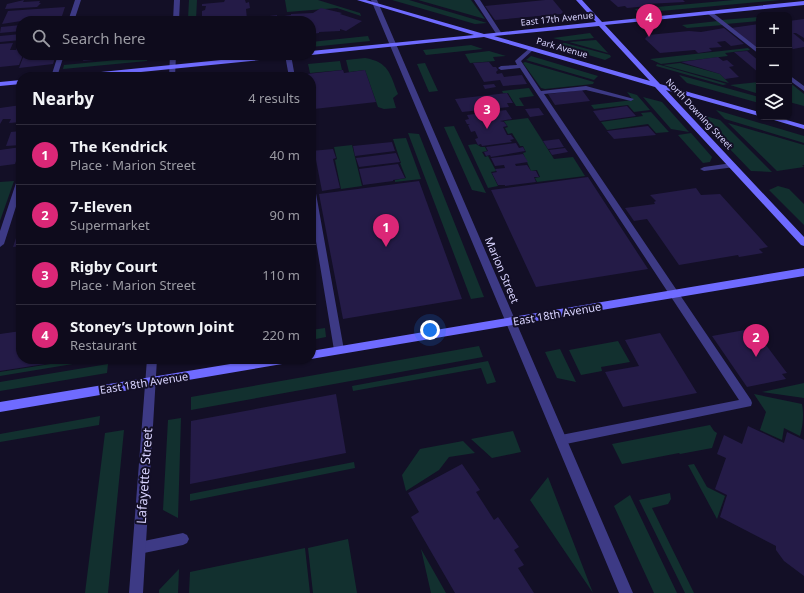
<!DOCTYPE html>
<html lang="en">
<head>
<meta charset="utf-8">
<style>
	:root { --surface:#0e0b1c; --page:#171425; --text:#f1f3f6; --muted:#9b9ba3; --line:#2e2b3b; --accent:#db2777 }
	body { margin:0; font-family:"Noto Sans",sans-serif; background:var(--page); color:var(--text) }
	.controls { position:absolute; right:12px; top:12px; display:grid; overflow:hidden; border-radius:8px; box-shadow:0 1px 3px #0004 }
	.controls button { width:36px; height:36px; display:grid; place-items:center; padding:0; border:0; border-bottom:1px solid var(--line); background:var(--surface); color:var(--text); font:20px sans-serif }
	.you { position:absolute; left:430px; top:330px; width:14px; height:14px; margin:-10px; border:3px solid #fff; border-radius:50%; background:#1a73e8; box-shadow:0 0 0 6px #1a73e833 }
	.badge { display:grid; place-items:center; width:26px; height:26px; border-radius:50%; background:var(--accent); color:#fff; font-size:13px; font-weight:700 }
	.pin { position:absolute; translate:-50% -33px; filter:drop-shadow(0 1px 2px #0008) }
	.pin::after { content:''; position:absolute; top:21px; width:14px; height:12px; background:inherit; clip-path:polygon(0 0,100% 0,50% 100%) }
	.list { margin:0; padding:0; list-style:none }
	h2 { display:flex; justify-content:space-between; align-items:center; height:52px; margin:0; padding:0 16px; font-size:17px }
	h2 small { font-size:13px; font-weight:400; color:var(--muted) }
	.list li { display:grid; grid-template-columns:26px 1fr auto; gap:12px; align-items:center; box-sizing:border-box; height:60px; padding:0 16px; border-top:1px solid var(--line) }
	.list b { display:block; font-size:15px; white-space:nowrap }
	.list p { margin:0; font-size:13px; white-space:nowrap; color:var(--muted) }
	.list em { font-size:13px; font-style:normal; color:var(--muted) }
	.icon { flex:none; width:22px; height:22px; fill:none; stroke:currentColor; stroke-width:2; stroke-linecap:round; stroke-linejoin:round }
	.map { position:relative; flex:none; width:804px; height:593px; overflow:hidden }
	.search { position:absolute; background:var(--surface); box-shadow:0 1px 3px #0004; left:16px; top:16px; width:300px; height:44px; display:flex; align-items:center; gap:10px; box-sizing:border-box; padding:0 14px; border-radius:16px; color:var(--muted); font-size:15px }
	.panel { position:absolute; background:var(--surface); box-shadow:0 1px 3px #0004; left:16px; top:72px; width:300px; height:292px; border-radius:16px }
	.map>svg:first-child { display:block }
	.green { fill:#12302f }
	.building { fill:#241b47 }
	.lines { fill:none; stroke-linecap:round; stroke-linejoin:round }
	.lane { fill:#3d3a85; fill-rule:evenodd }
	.street { fill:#3d3a85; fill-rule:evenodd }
	.secondary { fill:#6f6bff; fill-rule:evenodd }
	.labels { text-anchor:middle; stroke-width:4; stroke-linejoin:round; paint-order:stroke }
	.far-street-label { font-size:9px; fill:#d9d4ff; stroke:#130f26 }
	.street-label { font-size:11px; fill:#d9d4ff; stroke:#130f26 }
	.near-street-label { font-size:13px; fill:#d9d4ff; stroke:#130f26 }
</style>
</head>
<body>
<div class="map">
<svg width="804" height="593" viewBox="0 0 804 593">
	<rect width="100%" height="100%" fill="#130f26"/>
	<path class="green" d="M189,0H197L196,20L188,19Z
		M285,0H318L360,13L361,16L337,8L287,12Z
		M392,0H409L487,23L475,24Z
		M418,0H471L485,19Z
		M734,0H780L639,13L635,9Z
		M759,17V21L726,24L721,20Z
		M718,21L723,25L687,28L682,25Z
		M590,33L594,38L565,41L553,38Z
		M368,36L370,41L311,47V42Z
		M596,40L608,53L569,42Z
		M565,43L610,55L611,57L605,60L552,44Z
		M471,45L483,49L426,55L423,50Z
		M748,48L750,50L725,53L728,56L661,64L650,59Z
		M489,51L506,56L493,57L495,61L470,63L465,54Z
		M531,56L598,76L594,80L526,60Z
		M148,57L147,61L63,69L64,65Z
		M365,58C389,62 390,74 398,94L393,98L396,108L384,109L378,107L365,70L349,72L346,60Z
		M340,61L342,70L310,73L308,64Z
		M525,62L594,82L593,84L545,89L541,88L523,63Z
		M425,63L438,91L429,92L417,64Z
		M680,63L720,74L729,83L663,65Z
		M657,64L727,84L723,85L656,66Z
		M679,75L759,97V103L687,83Z
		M759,82V94L730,85Z
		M789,82L804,94V106L789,102Z
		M529,88L534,96L519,98L524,106H516L508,93H503L502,91Z
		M627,92L637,95L650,110L634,112L628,105L594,109L591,105L633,100Z
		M643,97L662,102L689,132L671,129Z
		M716,110L804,136V143L725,119Z
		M651,112L669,132L656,133L648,124L607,130L601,122L643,116L641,113Z
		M701,115L720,120L772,172L751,171L701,119Z
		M528,118L554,159L573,157L585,176L537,182L535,178L540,177L537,170L531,171L523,153L526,152L523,146H520L512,133L508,134L505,128L508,127L504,121Z
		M728,123L804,145V165H802L804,167L777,171Z
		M454,126L486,193L472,190L444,127Z
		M408,133L419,134L484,297L471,299Z
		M691,133L712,157L710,162L703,163L678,135Z
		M406,138L421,179L395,182V180L406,178L400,163H401L393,139Z
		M476,144L481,147H485L487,151L482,152L485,157L488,156L496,171L491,172L498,186L488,188L468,145Z
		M352,145L362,186L341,189L335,160L337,159L334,147Z
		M14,181L0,221V182Z
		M778,186L789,189L804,204V225L769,190Z
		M325,328L326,337L311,340V330Z
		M618,341L630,362L601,367L602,371L581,375L569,350Z
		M479,346L483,357L191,410V397Z
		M560,349L576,382L557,378L545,352Z
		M82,359H103L0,376V372Z
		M488,361L496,382L487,384L481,368L353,391L352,386Z
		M108,364L107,373L0,391V382Z
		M804,383V398L762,392Z
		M754,394L802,404C804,414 803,425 800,436L784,428L782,440L760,430L766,412Z
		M100,416L99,425L0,442V434Z
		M181,418L178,518L163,510L168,420Z
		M710,425L714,431L717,433L712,448L680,454L679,453L622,464L612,444Z
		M124,430L108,593H85L105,433Z
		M513,431L521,452L492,458L471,439Z
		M463,441L475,453L449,457L439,470L406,491L402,475L420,449Z
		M354,462L355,468L190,501V494Z
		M694,464L707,487L725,496L717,519L688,465Z
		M548,477L593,593L530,500Z
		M670,493L671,499L668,504L652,508L694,593H685L639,500Z
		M630,495L677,593H654L614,506Z
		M348,539L357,593H313L308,548Z
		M305,548L310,593H189L190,572Z
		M421,549L446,593H431Z
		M179,569L178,593H159V590Z"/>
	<path class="building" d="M24,0L23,2L40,1L39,3H41L37,7L5,9L7,4Z
		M225,0H245L246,3L249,2L250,8L246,9L247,19L277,15V17L291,15V14L313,13L321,8L342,13L340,14L362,21L346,31L340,29V31L319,32V33L311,34V21H202V11L205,10L206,6H202V4L224,2Z
		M545,0H553L563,12L561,14L495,20L485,6Z
		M610,0H683L685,2L646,4L648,6L627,8L625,6L618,7Z
		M65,7L61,19H55L54,21H21L2,24L8,11Z
		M804,19V38L796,33H793L804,42V47L793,49L789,45V21Z
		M759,24V50L731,28Z
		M21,25V31L0,33L1,27Z
		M724,28L744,44L731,46L725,41L717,42L722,47L709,48L706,45L712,51L698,53L695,50L660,53L645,39L648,35L689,31L701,32Z
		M21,34V40L0,42V36Z
		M13,43L10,50H16L18,46H21V55H23L19,65L0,67V44Z
		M747,51L759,61V73L734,52Z
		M24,55H56L53,64L19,68Z
		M85,55H137V56L83,61Z
		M718,57L723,61L727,60L734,66L729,67L739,77L725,79L720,74L681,62Z
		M489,62L493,67H496L498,70L496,72L497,74L502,73L504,77L522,75L527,84L503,86L500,80L484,82L473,63Z
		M343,70L344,73L365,70L376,102L314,109L311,93V77H308L307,74Z
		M285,73L286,77H254V76Z
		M494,84L496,87L485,89L483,85Z
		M582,90L590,101L555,105L548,94Z
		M507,93L513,103H507L509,107L462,112L455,99Z
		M21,105V122L9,123L11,119H3L0,124V108Z
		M627,106L636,116L600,121L593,111Z
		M539,108L544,115L530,117L525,109Z
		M506,110L512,119L500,121L504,122L507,126L503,127L507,135H511L514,139L510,140L512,142L482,146L481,144L478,145L475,139L478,138L475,131L471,132L468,125L470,124H467L465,120L469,119L467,115Z
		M648,126L656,135L614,139L607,131Z
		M21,131V145L6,146L11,132Z
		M559,139L564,147L548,149L543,141Z
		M392,142L395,151L355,156L353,146Z
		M516,143L519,148L523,147L525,151L491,157L490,155L486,156L484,152L488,151L486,147Z
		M21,147L15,164L0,166V150Z
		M565,148L568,152L552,155L549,150Z
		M333,149L336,158L333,159L340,188L322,191L316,160L313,161L311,151Z
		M396,153L400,162L359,167L356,158Z
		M523,154L528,162L515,164L516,166L527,165L531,171H536L539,177H534L536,182L505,186V185H498L492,173L497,172L495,169L505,168L504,165L495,166L491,158Z
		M398,164L405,178L393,180V181L363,185L359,169Z
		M588,177L648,269L536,287L491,190Z
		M419,181L462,299L343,319L319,194Z
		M696,188L701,195L720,194L768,247L759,249L763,253L739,257L738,255L679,265L647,219L634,221L625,208L655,204L654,202L656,201L650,195Z
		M18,232H21V246L13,247Z
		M750,329L754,334L757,333L787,373L782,374L786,379L747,387L712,336Z
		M21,331V359L71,360L0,371V334Z
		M660,333L697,393L623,407L605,372L639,366L625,340Z
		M336,394L346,453L190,484L191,421Z
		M748,426L784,443L787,432L804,440V576L784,561L776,550V546L720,517L727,495L715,489L726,458L717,454L724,435L742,444Z
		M462,464L480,490L476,492L494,520L498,517L519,547L514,550L524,565L518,568L534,593H455L411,517L419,512L408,493Z"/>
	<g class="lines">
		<path class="lane" d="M75,0H81L74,21H68Z
			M474,0H480L502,34L501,35H497Z
			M708,12H712L759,49V54L708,14Z
			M531,47L534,49L533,50L521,61L541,91L586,86L634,99L631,101L586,90L544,94L751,400L752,403L751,406L561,445L557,443L556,440L557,437L561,435L739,400L520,68L501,70L498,68L501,66L517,65L515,61L516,60Z
			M58,55H64L57,77H51Z
			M285,55H291L295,77H289Z
			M789,75L804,86V91L789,80Z
			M732,163L736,165L735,167L704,171L700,169L704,167Z
			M18,177H21V191L4,244L0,247V231Z
			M311,186L315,188L344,350L342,353L339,354L336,353L334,350L311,211Z
			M183,533L187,535L189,539L187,543L183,545L139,554L135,552L133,548L135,544L139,542Z"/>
		<path class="street" d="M174,0H180L179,21H173Z
			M371,0H377L633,593H619Z
			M170,55H176L175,77H169Z
			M147,359H157L143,593H129Z"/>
		<path class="secondary" d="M357,0H366L484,34L596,22L576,0H582L602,22L804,1V5L605,25L660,84L759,112V116L666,90L804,237V246L801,245L655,87L484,37L311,55V51L474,35ZM599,26L650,81L494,36Z
			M270,55H293L290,57L91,77H68L71,75Z
			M21,80V84L0,86V82Z
			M764,117H776L804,125V129Z
			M804,268V276L311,359H310H311V351Z
			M261,359H293L292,362L288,363L0,412V402Z"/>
	</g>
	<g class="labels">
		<g class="far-street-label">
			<text transform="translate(557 19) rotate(-6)" y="3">East 17th Avenue</text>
			<text transform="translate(562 48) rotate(16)" y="3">Park Avenue</text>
			<text transform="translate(699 114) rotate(47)" y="3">North Downing Street</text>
		</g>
		<g class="street-label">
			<text transform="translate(502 270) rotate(67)" y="4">Marion Street</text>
			<text transform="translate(557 314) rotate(-10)" y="4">East 18th Avenue</text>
			<text transform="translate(144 383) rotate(-9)" y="4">East 18th Avenue</text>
		</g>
		<g class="near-street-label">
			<text transform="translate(144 476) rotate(-86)" y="5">Lafayette Street</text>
		</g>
	</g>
</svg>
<div class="controls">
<button>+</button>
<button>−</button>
<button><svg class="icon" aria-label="layers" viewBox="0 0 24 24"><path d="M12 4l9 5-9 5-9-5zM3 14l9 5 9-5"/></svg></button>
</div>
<div class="you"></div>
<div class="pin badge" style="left:386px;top:247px">1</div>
<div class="pin badge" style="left:756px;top:357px">2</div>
<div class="pin badge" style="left:487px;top:129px">3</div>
<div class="pin badge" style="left:649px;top:37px">4</div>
<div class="search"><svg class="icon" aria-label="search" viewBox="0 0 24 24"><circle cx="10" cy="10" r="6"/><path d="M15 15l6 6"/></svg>Search here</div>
<section class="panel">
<h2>Nearby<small>4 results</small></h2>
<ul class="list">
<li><span class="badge">1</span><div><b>The Kendrick</b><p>Place · Marion Street</p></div><em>40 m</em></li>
<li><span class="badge">2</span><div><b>7-Eleven</b><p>Supermarket</p></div><em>90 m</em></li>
<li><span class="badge">3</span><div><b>Rigby Court</b><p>Place · Marion Street</p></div><em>110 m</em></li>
<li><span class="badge">4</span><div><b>Stoney’s Uptown Joint</b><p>Restaurant</p></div><em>220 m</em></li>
</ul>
</section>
</div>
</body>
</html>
